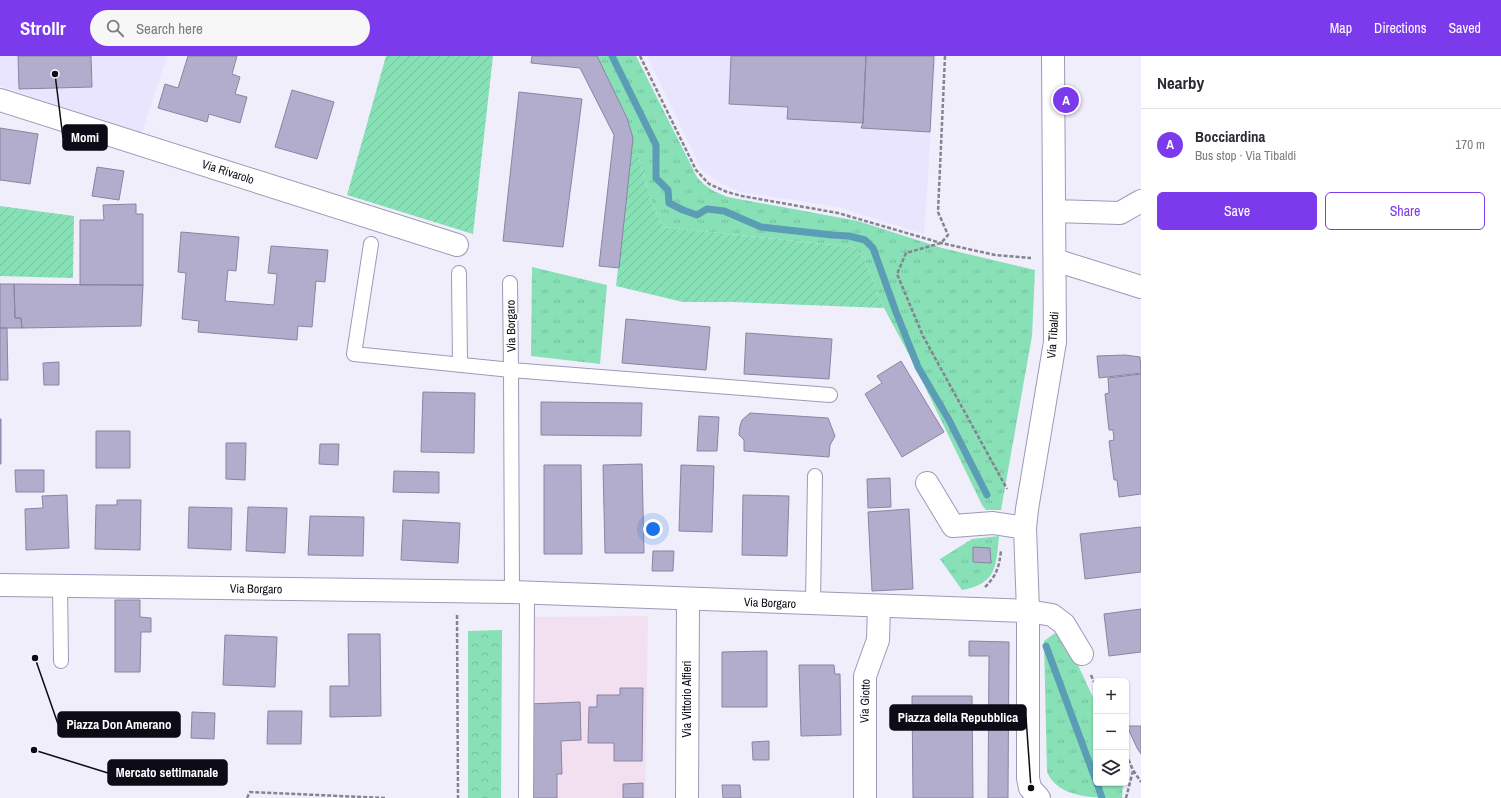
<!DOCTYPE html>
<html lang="en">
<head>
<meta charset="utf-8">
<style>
	:root { --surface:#fff; --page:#f7f7f7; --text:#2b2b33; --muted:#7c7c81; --line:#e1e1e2; --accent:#7c3aed }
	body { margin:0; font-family:"Archivo Narrow",sans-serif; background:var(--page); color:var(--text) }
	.controls { position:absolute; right:12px; bottom:12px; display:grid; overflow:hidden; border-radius:6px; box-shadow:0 1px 3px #0004 }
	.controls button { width:36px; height:36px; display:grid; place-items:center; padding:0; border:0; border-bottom:1px solid var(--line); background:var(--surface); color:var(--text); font:20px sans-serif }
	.you { position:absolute; left:653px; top:473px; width:14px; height:14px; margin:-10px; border:3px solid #fff; border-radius:50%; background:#1a73e8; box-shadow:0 0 0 6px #1a73e833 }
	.badge { display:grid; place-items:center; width:26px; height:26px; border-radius:50%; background:var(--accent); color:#fff; font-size:13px; font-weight:700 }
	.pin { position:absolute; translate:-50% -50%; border:2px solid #fff; box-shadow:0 1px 4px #0006 }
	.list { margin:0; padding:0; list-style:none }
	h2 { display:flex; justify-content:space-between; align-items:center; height:52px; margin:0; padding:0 16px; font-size:17px }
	h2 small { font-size:13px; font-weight:400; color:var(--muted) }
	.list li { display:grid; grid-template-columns:26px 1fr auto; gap:12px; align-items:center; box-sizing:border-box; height:72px; padding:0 16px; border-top:1px solid var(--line) }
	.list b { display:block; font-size:15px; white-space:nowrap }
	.list p { margin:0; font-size:13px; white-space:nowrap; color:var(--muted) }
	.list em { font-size:13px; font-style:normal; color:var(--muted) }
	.actions { display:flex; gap:8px; padding:12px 16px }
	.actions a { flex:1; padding:9px 0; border:1px solid var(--accent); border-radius:6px; text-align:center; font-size:14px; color:var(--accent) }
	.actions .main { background:var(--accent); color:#fff }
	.icon { flex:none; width:22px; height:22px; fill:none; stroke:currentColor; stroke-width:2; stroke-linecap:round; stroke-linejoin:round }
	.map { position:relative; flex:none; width:1141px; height:742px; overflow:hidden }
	header { display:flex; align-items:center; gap:24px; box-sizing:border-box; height:56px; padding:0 20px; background:var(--accent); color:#fff }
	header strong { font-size:19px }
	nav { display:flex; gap:22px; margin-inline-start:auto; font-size:14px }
	.search { width:280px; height:36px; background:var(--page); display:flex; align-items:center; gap:10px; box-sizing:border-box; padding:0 14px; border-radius:22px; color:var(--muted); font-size:15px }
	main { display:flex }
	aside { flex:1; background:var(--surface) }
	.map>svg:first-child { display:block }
	.built { fill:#e9e5fe }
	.industrial { fill:#f2e0f1 }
	.grass { fill:url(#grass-tufts) }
	.park { fill:url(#park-crowns) }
	.garden { fill:url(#garden-furrows) }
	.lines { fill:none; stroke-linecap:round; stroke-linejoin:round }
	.stream { stroke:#5c9db6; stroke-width:7 }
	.building { fill:#b2adcc; stroke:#8984a2 }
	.service-casing { stroke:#9e99b7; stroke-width:16 }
	.minor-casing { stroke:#9e99b7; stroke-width:24 }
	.tertiary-casing { stroke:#9e99b7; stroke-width:24 }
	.path { stroke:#85838f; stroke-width:2.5; stroke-dasharray:4 2; stroke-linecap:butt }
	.service { stroke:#fff; stroke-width:14 }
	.minor { stroke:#fff; stroke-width:22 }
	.tertiary { stroke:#fff; stroke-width:22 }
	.labels { text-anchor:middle; stroke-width:4; stroke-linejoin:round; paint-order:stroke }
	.street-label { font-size:12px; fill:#0d0b15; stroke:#fff }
	.leader { fill:none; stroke:#0d0b15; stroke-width:1.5 }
	.callout-dot { fill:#0d0b15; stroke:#fff; stroke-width:1.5 }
	.callout { fill:#0d0b15; stroke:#0d0b15; stroke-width:1.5 }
	.callout-label { font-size:13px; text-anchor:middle; font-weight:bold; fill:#fff }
</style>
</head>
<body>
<header>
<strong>Strollr</strong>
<div class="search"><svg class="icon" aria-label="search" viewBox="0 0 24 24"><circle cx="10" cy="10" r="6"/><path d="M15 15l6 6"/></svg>Search here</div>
<nav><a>Map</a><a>Directions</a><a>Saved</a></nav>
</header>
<main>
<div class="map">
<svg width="1141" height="742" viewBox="0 0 1141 742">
	<defs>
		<pattern id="grass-tufts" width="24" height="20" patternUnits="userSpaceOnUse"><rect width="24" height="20" fill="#87e0b6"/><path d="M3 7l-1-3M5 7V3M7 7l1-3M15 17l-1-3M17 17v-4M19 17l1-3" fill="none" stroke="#73bf9c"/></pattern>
		<pattern id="park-crowns" width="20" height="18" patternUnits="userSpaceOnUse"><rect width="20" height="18" fill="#87e0b6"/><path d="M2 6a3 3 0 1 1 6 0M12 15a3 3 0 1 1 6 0" fill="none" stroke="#73bf9c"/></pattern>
		<pattern id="garden-furrows" width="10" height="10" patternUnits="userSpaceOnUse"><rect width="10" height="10" fill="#87e0b6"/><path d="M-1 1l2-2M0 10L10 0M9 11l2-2" fill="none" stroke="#73bf9c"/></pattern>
	</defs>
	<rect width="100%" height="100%" fill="#f0eefb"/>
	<path class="built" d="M0,0H167L142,77L0,30Z
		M647,0H936L924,178L838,151L740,136L722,128L702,115Z"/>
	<path class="industrial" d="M648,560L645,742H536L534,561Z"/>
	<path class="grass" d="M597,0H636L697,121C706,132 715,136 728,141L858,165L942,192L1035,214L1032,280L1001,454H986L982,449L913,306L884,252L864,202L853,191L663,171L651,144L627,62Z
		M532,211L607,229L600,308L531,300Z
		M999,480C996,510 997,528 962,534L940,503L972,483Z
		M1055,577L1066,583L1096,648V727H1123L1122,742C1093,742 1058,742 1047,716L1044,585Z"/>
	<path class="park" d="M502,574L501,742H468V575Z"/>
	<path class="garden" d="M386,0H493L473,178L347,139Z
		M633,82L651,144L663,171L853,191L864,202L884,252L732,246H683L616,230Z
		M0,150L74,160L73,222L0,220Z"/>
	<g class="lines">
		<path class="stream" d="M612,0L656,89V122L668,134L669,147L683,154L697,159L707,153L724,155L761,171L832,179L849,180L865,184L873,192L896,256L918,311L949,364L987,439
			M1046,590L1096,725
			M1097,727L1102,742"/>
	</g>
	<path class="building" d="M18,0H91L92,31L19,33Z
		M188,0H237L232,18L240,21L235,38L247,41L240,67L209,58L207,66L158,52L165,28L178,32Z
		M532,0H597L627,62L633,82L619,212L599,210L614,79L580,12L531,7Z
		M731,0H866L863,67L787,63L788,51L729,48Z
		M866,0H934L930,76L861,72L863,67Z
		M292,34L334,46L317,103L275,91Z
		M519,36L582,43L563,191L503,185Z
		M0,72L38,78L30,128L0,124Z
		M97,111L124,115L119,144L92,140Z
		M136,148V158H143V229H80V164H104L103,149Z
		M181,176L239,181L236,215L228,214L225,245L274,249L277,218L268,217L271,190L328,194L325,226L316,225L312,271L298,270L297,284L198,276L199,265L182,263L186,217L178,216Z
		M0,228H14L15,262H21L22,272H0Z
		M14,228L143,229L141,270L22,272L21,262H15Z
		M626,263L710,271L706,314L622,307Z
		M0,272H7L8,324H0Z
		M746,277L832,283L829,323L744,318Z
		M1125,299L1140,301L1141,317L1099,322L1097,300Z
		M901,305L944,376L902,401L865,338L882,327L877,320Z
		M59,306V329H44L43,307Z
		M1141,318V438L1119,441L1117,424H1114L1109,385L1114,384L1113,374H1109L1105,338L1109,337L1108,322Z
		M423,336L475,337L474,397L421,396Z
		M541,346L642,347L641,380L541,379Z
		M750,357L828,362L835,380L830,389L829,401L744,395V384L739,379L740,370L742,364Z
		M699,360L719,361L717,395H697Z
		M0,363H1V408H0Z
		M96,375H130V412H96Z
		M226,387H246L245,424L226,423Z
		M320,388H339L338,409L319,408Z
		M642,408L644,497H605L603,409Z
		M544,409H581L582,498H544Z
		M681,409L714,410L712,476L679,475Z
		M15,414H44V436H16Z
		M394,415L439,416V437L393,436Z
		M890,422L891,451L868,452L867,423Z
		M67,439L69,492L26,494L25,453L43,452L42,440Z
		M743,439L789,440L787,500L742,499Z
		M117,444H141L140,494L95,493L96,449H117Z
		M189,451L232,452L231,494L188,492Z
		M248,451L287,452L285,497L246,495Z
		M909,453L913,533L872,535L868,456Z
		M310,460L364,461L363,500L308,499Z
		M403,464L460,467L458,507L401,504Z
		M1141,471V516L1085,523L1080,478Z
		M973,491L990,492L991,507L973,506Z
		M653,495H674L673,515H652Z
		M115,544H140V561L151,562V576H141L140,616H115Z
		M1141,553V596L1109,600L1104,558Z
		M348,578H380L381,660L330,661V630H349Z
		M225,579L277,581L275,631L223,629Z
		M969,585L1009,586L1008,742H988L989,600H969Z
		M767,595V651H722V596Z
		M799,609H834L835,618H840L841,679L801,680Z
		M620,632H643L642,705H614V687H588L589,651H597V639H620Z
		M912,640H972L973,742H913Z
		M580,646L581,684L561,685L562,718H557V742H532L529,648Z
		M268,655H302L301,688H267Z
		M192,656L215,657L214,683L191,682Z
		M1127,670H1141V698L1137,692Z
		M769,685V704H753L752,686Z
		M643,727V742H623V728Z
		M722,729H740L741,742H723Z"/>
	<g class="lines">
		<defs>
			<path id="service" d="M371,188L354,298L511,314L510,227
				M459,217L460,309
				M60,529L61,605
				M512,536L511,314L830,339
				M813,548L815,420
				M526,742L527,537"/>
			<path id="minor" d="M1053,0L1055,286L1027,453L1025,472L1028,555L1052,559L1064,568L1082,598
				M0,44L457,189
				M1054,155L1120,157L1141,145
				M1055,204L1141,231
				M927,427L953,470L993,467L1025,472
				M687,742L688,544
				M865,742V620L878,584L879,550"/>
			<path id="tertiary" d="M0,529L512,536L1028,555V722L1030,732L1039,742"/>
		</defs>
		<use href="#service" class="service-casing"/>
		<use href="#minor" class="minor-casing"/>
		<use href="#tertiary" class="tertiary-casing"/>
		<path class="path" d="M640,0L696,114L709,128L727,136L742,140L838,157L941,187L995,199L1031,202
			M945,0L938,156L948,179L941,187L906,197L897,218L923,280L1007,433
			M985,531C997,519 999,511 1001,495
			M457,559L458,742
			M1091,619L1096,631
			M1126,698L1133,714L1141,726
			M247,742L250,736L385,742
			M1126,742L1133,715"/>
		<use href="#service" class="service"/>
		<use href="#minor" class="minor"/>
		<use href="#tertiary" class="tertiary"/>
	</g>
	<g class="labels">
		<g class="street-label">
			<text transform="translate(228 116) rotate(18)" y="4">Via Rivarolo</text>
			<text transform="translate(511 270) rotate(-91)" y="4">Via Borgaro</text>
			<text transform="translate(1053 279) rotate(-86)" y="4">Via Tibaldi</text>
			<text transform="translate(256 533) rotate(1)" y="4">Via Borgaro</text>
			<text transform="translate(770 547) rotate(2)" y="4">Via Borgaro</text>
			<text transform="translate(687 643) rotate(-90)" y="4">Via Vittorio Alfieri</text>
			<text transform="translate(865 645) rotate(-88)" y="4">Via Giotto</text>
		</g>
	</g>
	<path class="leader" d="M55 18L63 82M1031 732L1026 661M35 602L58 668M34 694L108 717"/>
	<g class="callout-dot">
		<circle cx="55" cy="18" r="4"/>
		<circle cx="1031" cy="732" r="4"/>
		<circle cx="35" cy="602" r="4"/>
		<circle cx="34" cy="694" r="4"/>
	</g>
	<g class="callout">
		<rect x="63" y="69" width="44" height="25" rx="4"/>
		<rect x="890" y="649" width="136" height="25" rx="4"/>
		<rect x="58" y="656" width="122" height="25" rx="4"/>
		<rect x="108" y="704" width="119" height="25" rx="4"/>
	</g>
	<g class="callout-label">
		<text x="85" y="86">Momi</text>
		<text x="958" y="666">Piazza della Repubblica</text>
		<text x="119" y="673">Piazza Don Amerano</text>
		<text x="167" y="721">Mercato settimanale</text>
	</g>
</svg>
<div class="controls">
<button>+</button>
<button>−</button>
<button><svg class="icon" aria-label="layers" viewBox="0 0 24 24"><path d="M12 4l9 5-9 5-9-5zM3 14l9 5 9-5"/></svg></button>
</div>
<div class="you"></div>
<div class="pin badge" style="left:1066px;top:44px">A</div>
</div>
<aside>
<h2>Nearby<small></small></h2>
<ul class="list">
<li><span class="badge">A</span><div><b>Bocciardina</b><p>Bus stop · Via Tibaldi</p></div><em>170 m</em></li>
</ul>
<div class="actions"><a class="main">Save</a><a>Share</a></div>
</aside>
</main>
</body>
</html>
